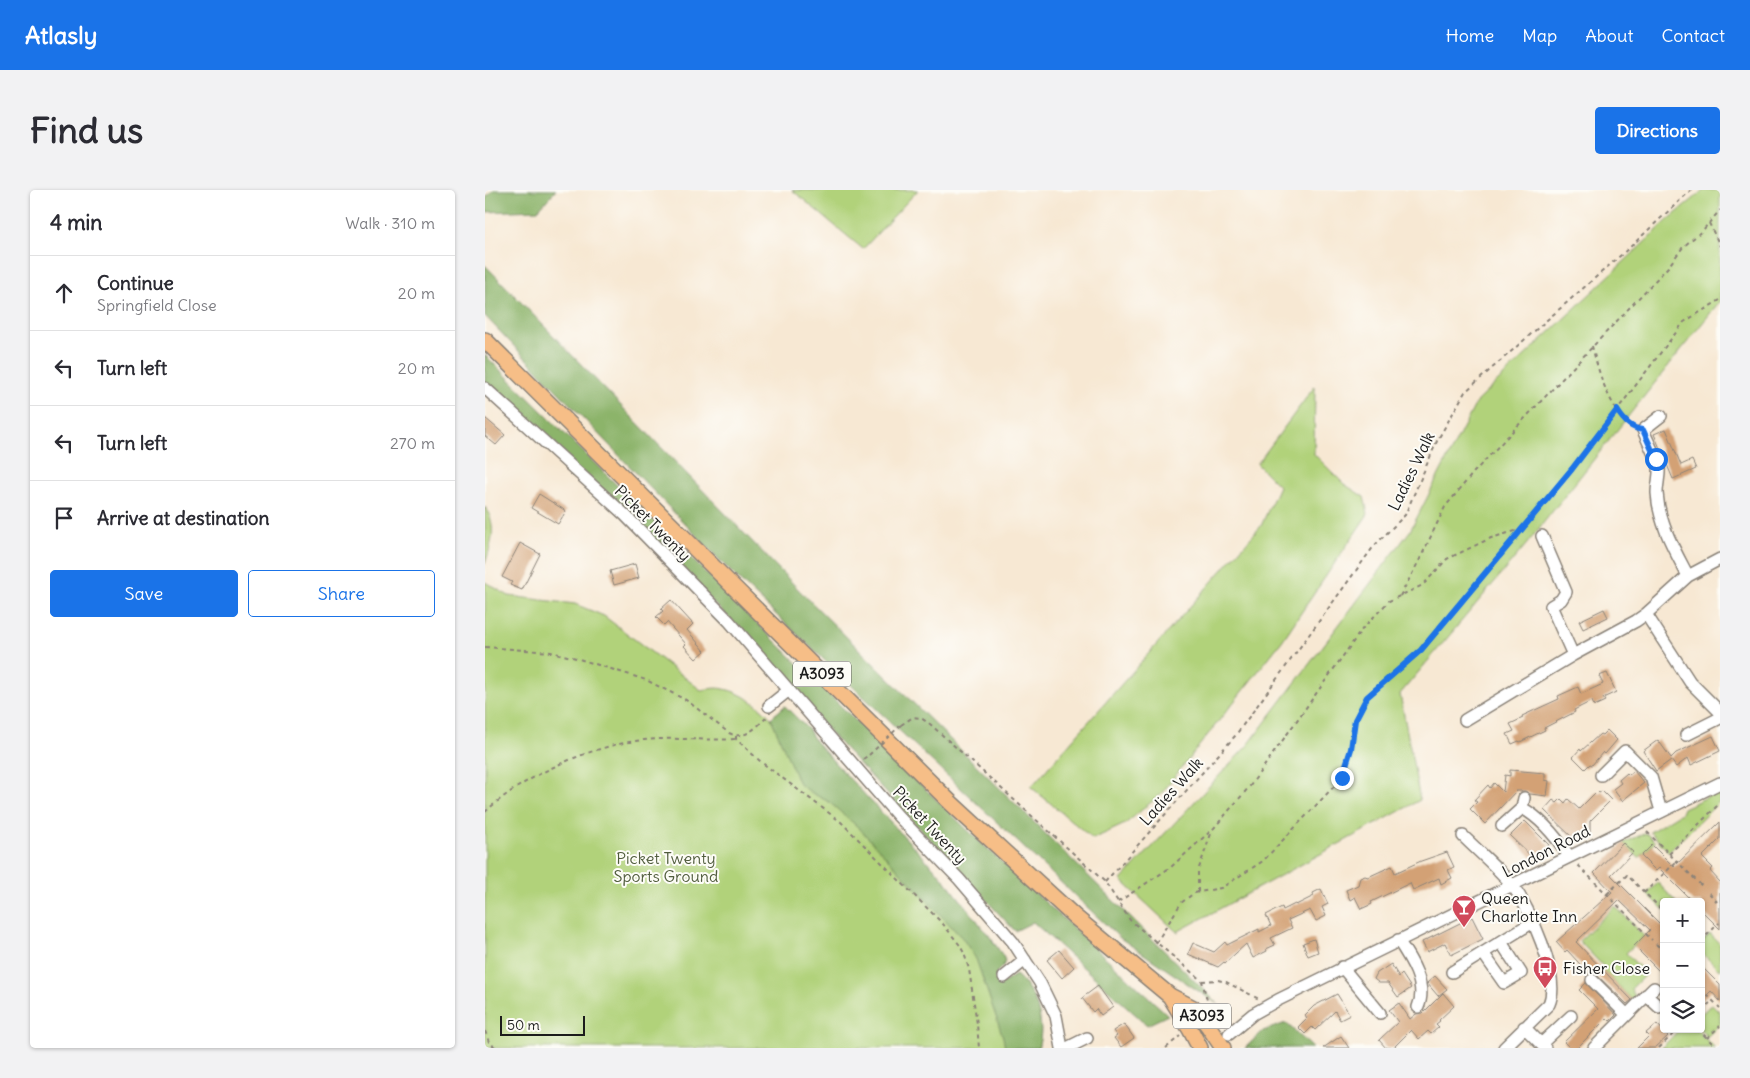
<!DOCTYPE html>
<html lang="en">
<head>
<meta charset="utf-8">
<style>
	:root { --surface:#fff; --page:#f2f2f3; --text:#2b2b33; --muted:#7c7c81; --line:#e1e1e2; --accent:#1a73e8 }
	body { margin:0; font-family:Delius,sans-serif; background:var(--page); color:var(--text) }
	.controls { position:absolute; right:15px; bottom:15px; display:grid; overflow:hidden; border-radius:5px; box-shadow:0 1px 4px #0004 }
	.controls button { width:45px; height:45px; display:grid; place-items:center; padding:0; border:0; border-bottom:1px solid var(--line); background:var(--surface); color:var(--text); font:25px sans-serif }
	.scale { position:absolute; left:15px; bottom:12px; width:85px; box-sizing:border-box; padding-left:5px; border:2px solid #1c1c1c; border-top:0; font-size:14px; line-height:18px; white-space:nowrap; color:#1c1c1c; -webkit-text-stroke:4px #fdfcf7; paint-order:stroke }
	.stop { position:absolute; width:15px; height:15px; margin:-11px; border:4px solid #1a73e8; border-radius:50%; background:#fff }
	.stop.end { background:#1a73e8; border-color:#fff; box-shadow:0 1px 5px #0008 }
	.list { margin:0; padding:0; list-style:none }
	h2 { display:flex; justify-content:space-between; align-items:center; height:65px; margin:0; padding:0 20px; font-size:21px }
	h2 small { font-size:16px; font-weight:400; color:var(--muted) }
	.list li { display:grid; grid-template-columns:32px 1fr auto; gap:15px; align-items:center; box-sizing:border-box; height:75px; padding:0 20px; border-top:1px solid var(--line) }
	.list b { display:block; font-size:19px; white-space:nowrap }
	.list p { margin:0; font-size:16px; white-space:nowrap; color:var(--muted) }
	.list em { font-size:16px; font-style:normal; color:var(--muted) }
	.actions { display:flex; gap:10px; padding:15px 20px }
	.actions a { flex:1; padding:11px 0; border:1px solid var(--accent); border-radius:5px; text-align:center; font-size:18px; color:var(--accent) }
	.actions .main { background:var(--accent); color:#fff }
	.icon { flex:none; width:28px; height:28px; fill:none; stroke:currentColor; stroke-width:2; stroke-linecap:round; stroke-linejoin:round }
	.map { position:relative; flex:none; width:1235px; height:858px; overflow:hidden; border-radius:5px }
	header { display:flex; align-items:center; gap:30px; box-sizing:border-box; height:70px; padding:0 25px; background:var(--accent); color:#fff }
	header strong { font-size:24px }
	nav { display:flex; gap:28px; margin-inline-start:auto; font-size:18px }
	.intro { display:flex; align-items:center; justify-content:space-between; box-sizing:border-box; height:120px; padding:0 30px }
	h1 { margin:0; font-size:35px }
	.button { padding:12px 22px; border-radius:5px; background:var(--accent); color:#fff; font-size:18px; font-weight:700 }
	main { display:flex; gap:30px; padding:0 30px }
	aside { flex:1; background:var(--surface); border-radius:5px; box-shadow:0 1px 4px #0004 }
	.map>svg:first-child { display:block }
	.green { fill:#b1d27a; stroke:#66774b }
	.forest { fill:#8cb46a; stroke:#546843 }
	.building { fill:#d3a174 }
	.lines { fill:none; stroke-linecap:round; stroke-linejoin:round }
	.minor-casing { stroke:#8a8278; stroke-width:14 }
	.major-casing { stroke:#8a8278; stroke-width:18 }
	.path { stroke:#8a8278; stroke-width:2; stroke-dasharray:4 4; stroke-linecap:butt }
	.minor { stroke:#fff; stroke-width:11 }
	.major { stroke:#f6be87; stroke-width:15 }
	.path-bridge { stroke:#8a8278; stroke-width:2; stroke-dasharray:4 4; stroke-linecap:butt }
	.route { stroke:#1a73e8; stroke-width:6 }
	.labels { text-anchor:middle; stroke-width:4; stroke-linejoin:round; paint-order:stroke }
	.shield { fill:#fdfcf7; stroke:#605f5e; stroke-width:1 }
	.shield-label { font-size:15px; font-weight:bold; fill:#1c1c1c }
	.street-label { font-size:16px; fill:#1c1c1c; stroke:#fdfcf7 }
	.park-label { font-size:16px; fill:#505c3d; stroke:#fdfcf7 }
	.poi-label { font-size:16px; fill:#1c1c1c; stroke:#fdfcf7; text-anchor:start }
</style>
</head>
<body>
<header>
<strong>Atlasly</strong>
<nav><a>Home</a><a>Map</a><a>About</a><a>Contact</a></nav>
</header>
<div class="intro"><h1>Find us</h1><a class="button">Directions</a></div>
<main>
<aside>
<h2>4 min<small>Walk · 310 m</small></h2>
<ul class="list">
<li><svg class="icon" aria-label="ahead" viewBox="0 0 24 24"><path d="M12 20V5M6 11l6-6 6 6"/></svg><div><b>Continue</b><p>Springfield Close</p></div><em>20 m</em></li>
<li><svg class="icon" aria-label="left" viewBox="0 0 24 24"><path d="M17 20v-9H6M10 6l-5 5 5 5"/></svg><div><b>Turn left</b></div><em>20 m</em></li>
<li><svg class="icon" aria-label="left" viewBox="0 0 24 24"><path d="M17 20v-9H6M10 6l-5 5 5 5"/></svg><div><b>Turn left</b></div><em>270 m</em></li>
<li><svg class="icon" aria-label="arrive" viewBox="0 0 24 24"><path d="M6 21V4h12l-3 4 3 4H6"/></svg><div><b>Arrive at destination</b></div></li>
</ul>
<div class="actions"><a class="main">Save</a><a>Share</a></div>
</aside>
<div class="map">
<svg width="1235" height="858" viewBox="0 0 1235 858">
	<rect width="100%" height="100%" fill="#fdfcf7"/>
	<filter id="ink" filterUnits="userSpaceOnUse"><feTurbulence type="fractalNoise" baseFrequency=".02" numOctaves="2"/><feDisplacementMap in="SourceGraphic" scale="10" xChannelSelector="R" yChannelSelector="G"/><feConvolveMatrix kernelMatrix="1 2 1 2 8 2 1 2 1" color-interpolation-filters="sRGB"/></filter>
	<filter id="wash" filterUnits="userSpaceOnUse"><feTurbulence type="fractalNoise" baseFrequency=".0096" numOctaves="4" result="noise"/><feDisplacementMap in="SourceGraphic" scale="20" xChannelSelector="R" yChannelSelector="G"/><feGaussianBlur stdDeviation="1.12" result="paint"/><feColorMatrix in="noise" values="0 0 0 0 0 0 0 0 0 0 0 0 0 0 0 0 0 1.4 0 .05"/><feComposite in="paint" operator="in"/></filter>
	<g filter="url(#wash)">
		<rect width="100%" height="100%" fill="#f7e8d3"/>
		<path class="green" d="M307,0H433L378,59Z
			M1219,0H1235V111L1040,356L915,504L935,610L692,742L636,690L763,555L925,341L992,211L1183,30Z
			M830,196L829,264L859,294L879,307L883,324L797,451L676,604L640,634L608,649L546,597L776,336L794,296L772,274Z
			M0,317C13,336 6,355 0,374Z
			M0,392L24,406L90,414L119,426L216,500C223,499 232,497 239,499C256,502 274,515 286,528L300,516L324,540L330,551L350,573L459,689L505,747L518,766L520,771L518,776L510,784L518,793L531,785C551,802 561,833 553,858H0Z
			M1235,601V611L1184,662L1165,642L1196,623L1198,618Z
			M1161,643L1170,652L1154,668L1138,653Z
			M1173,693L1191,712H1179V720L1162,703Z
			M1130,716L1159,746L1141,763L1161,784L1146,799L1150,806L1148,811L1116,778L1118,776L1094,751Z
			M1225,744L1235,754V781L1216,762V753Z
			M1227,814L1235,822V834L1222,847L1215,839H1216V824Z
			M1195,839H1211L1230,858H1176Z"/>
		<path class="forest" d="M8,0H71L53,20L0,22V9Z
			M0,75L315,401L734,815L635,748L250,386L0,126Z
			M0,165L433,592L495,652L683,825L662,835L548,732L530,741L340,537L264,447L0,194Z
			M300,516L324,540L330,551L350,573L459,689L505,747L518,766L520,771L518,776L510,784L518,793L531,785C551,802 561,833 553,858H520L518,847L491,769L478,749L374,638L344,612L327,603L314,594L286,528Z
			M801,833L828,858H760L778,841Z"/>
		<g id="blocks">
			<path class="building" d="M0,228L20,245L11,255L0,246Z
				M1181,239L1196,275L1207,270L1211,279L1188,289L1169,244Z
				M54,304L81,321L73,334L46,318Z
				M35,353L55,364L37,400L25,395L27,392L17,387Z
				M150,374L154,388L129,395L125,381Z
				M186,410L208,434L202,440L220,461L211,469L199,456L201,454L182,432L179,435L171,427L178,421L176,419Z
				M1119,419L1123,427L1098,439L1094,431Z
				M1122,483L1131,502L1118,508L1120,511L1109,516L1107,511L1089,520L1090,522L1059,538L1060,540L1035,552L1034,551L1027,554L1022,544L1029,541L1025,534L1038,528L1037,526L1074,509L1073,506L1093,497L1096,504L1118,494L1114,486Z
				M1122,540L1132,550L1120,564L1118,562L1107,575L1105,574L1100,579L1088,567L1095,559L1096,561L1115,544L1117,545Z
				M1228,546L1235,561L1206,575L1203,568L1191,577L1186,570L1171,581L1158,561L1173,550L1186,568L1191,563Z
				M1025,580L1060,583V590L1064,591L1062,606L1045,604L1040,601H1031L1000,634L985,619L992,612L989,610L1003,595L1005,598L1009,593L1018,602L1020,585L1025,586Z
				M1149,581L1159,593L1137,611L1128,599L1136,593L1134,590L1142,583L1144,585Z
				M1112,601L1114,603L1117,601L1126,610L1105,631V645L1101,641L1091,651L1059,620L1068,610L1072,613L1076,609L1080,613L1083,609L1094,619Z
				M1040,631L1064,655L1050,670L1025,646Z
				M1235,632V649L1217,667L1228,678L1225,681L1235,692V739L1216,720V712H1208L1174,678L1171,681L1156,666L1167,655L1189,677Z
				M1138,653L1148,662L1126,685L1179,738V786L1149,756L1165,740L1134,710L1091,752L1147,810L1142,814L1112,785L1108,783L1104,784L1082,760L1080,762L1071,752L1127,702L1109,683Z
				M962,662L969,677L963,680L967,688L956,694L954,688L928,700L925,693L886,712L887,714L876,719L870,707L865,710L861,700L873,695L875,688L880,686L883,687L907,676L910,683L936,671Z
				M836,699L843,714L837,717L841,726L831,731L825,720L803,730L807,738L786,748L790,755L781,759L782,761L768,768L761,754L740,773L739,772L733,777L703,764L708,753L729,762L740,752L742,755L774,739V742L786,736L781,725L797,717L798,720L810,714L811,715L829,706L828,703Z
				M987,727L998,749L966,765L960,753L942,762L937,752Z
				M829,749L833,762L823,766L818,753Z
				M574,760L589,777L577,788L562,770Z
				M906,774L914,787L917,784L926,798L913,807L903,793H894L889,789L892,783Z
				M1216,776L1235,795V811L1226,801L1216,811Z
				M950,786L962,799L953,806L942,793Z
				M1101,793L1131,825L1125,831L1122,828L1092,858H1085L1079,852L1113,819L1094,800Z
				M613,796L628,817L616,826L611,819L608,822L597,808Z
				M958,803L969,816L954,830L955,831L951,834L954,837L946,844L943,841L934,849L926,840L908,858H901L894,850L913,832L904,820L914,813L925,829L931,824L938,823Z
				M852,804L865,825L855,830L850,821L830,840L827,837L820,844L813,837L822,828L820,825L829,816Z
				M639,834L649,848L636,857L629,848L632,846L628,841Z
				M1172,834L1183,846L1170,858H1152L1164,846L1161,843Z
				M856,846L864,858H838Z"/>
		</g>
	</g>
	<g filter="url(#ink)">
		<use href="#blocks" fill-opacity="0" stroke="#8a8278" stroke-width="1"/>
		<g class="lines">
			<defs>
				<path id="minor" d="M0,198L140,325L244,431L413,626L474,689L528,752L555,793L571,826L577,858
					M1171,269L1158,240L1176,226
					M1174,276C1175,285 1172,294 1172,303C1174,334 1189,359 1203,386
					M1057,346L1081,402L1076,410L1066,416L1088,465
					M1161,424L1205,492L1235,522
					M284,516L304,500
					M980,530L1088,465L1151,431L1161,424L1203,386L1235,369
					M1201,545L1235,528
					M1116,585L1140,561L1166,587L1176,621
					M1037,618C1056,628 1072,648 1084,666
					M1017,636L1037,618L1039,608
					M978,646C994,662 1013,678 1027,695C1045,718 1076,787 1064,814L1019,858
					M913,750C925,768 943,795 933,817
					M998,763L1019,793L1036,783L1016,752
					M857,777L895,823
					M967,782L1048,732
					M519,787L540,770
					M1107,790L1142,825
					M1161,805L1174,817
					M1039,837L1060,858
					M744,844L768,824L793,810L1235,593
					M1056,854L1086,826
					M582,858L602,848
					M1109,858L1169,798"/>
				<path id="major" d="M0,150L466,613L590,727L685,806L710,819L724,837L738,858
					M685,806L705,839L715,858"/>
			</defs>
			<use href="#minor" class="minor-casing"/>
			<use href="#major" class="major-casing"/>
			<path class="path" d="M1224,33L1235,56
				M1107,156C1114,184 1124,218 1147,237
				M915,406L934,371L960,317L989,282L1183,77L1198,57L1218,40L1235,20
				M0,457L66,462L91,468L161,490L201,510L244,543C260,551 271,537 282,527
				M416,535L428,527L436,528L445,534L620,692L645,730L717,791L722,810L725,815L723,817
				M251,546V549L276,572L356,632L458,734L474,754L479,763L484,779L492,834L494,858
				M378,569L384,565
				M0,622C39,586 106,555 159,550C190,547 221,551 251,549
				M1162,642L1219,698
				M1184,664L1235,613
				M1093,675L1167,750
				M620,692L750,546L889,356L920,325L952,251L980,202L1144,58L1206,0
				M713,702V681L727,641
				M1159,703L1192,671
				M1224,703L1235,715
				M1122,704L1142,685L1179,722
				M633,712L686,677L729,638L765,596L878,438L904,411L938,395L962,369L1006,348L1037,339
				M1216,751L1234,733
				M671,753L696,713L709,703L736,698L778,671L857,588L866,559L870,530L882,507L936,460L1087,279L1199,132L1235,110
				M1171,754L1179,762
				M717,791L733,790L741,792L774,809
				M1216,799L1235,818
				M1216,821L1227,811
				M1213,839L1232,858
				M0,841L4,852L11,858
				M1222,848L1235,836
				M681,858L695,846
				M1174,858L1193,839"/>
			<use href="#minor" class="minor"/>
			<use href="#major" class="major"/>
			<path class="path-bridge" d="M384,565L416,535"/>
		</g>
	</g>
	<g class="lines" filter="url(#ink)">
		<path class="route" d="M857,588L866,559L870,530L882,507L936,460L1087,279L1132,220C1138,230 1146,239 1158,240L1171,269"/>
	</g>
	<defs>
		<symbol id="bar-pin" viewBox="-11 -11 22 30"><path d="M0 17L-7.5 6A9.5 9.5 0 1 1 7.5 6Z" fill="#d1495b" stroke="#fdfcf7"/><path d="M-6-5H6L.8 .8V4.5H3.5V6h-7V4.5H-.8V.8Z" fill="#fff"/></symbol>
		<symbol id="bus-pin" viewBox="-11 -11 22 30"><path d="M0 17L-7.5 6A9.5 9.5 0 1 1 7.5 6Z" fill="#d1495b" stroke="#fdfcf7"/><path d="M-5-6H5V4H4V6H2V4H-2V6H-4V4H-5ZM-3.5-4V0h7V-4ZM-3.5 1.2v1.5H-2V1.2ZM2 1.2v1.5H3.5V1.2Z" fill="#fff"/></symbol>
	</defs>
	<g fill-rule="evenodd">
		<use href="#bar-pin" x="965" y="703" width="28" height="38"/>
		<use href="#bus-pin" x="1046" y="764" width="28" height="38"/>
	</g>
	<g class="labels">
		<g class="shield">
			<rect x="308" y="471.5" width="58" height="25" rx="4"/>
			<rect x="688" y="813.5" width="58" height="25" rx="4"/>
		</g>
		<g class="shield-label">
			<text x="337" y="489">A3093</text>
			<text x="717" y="831">A3093</text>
		</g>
		<g class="street-label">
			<text transform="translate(926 281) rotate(-64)" y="6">Ladies Walk</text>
			<text transform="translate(168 333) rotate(45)" y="6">Picket Twenty</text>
			<text transform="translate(686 601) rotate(-48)" y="6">Ladies Walk</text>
			<text transform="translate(445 635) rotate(47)" y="6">Picket Twenty</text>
			<text transform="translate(1061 661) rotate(-27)" y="6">London Road</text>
		</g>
		<g class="park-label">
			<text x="181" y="674">Picket Twenty<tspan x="181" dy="18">Sports Ground</tspan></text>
		</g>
		<g class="poi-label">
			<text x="996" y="714">Queen<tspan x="996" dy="18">Charlotte Inn</tspan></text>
			<text x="1078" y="784">Fisher Close</text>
		</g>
	</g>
</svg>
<div class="controls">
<button>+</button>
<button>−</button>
<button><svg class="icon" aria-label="layers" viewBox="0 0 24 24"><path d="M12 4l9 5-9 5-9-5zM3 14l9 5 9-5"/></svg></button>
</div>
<div class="scale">50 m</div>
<div class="stop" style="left:1171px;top:269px"></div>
<div class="stop end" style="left:857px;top:588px"></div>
</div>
</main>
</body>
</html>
